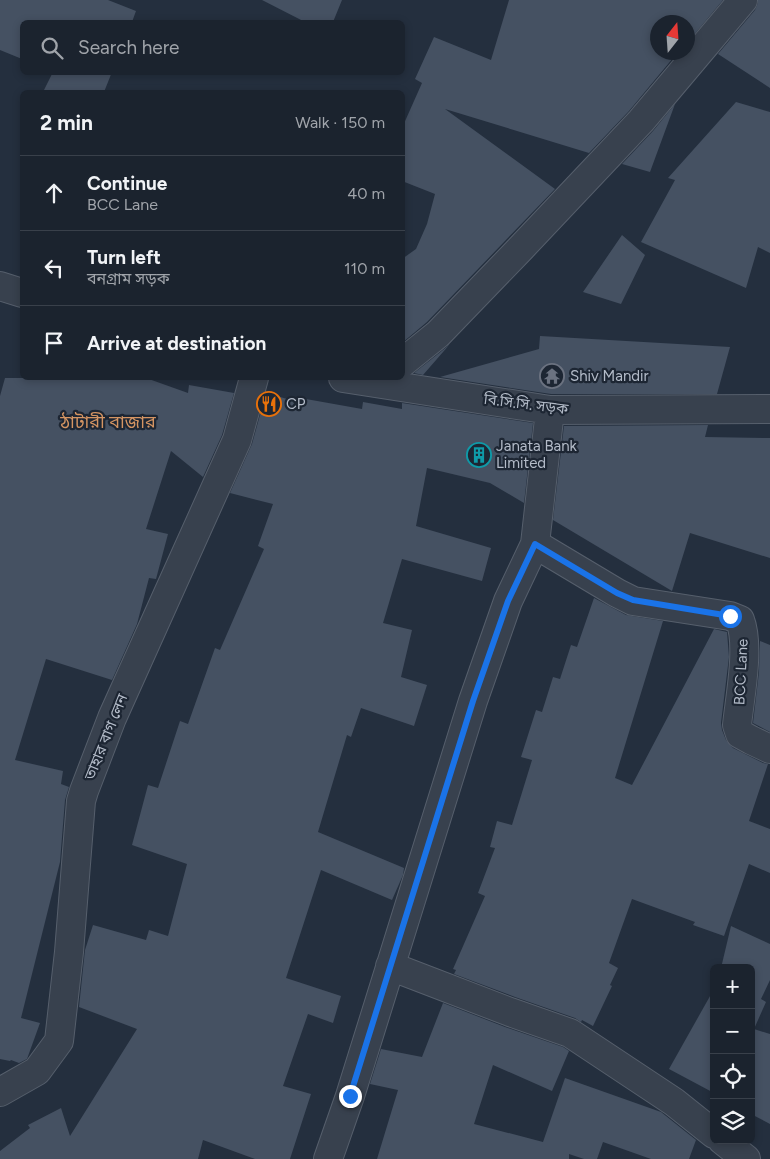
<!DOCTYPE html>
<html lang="en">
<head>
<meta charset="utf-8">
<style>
	:root { --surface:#1b232e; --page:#282f3a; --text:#f1f3f6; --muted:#a0a4aa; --line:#39404a }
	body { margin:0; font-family:Figtree,"Noto Sans Bengali",sans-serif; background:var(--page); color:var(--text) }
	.controls { position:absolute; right:15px; bottom:15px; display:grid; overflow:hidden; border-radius:8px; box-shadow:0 2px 8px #0003 }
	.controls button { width:45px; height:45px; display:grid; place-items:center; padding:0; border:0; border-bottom:1px solid var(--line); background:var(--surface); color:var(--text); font:25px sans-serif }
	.compass { position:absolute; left:650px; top:15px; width:45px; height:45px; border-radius:50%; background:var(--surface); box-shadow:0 2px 8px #0003; rotate:17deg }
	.stop { position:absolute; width:15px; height:15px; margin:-11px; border:4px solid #1a73e8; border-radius:50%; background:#fff }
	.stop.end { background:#1a73e8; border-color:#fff; box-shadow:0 1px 5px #0008 }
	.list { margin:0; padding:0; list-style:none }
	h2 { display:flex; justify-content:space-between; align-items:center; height:65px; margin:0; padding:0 20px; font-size:21px }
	h2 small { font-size:16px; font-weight:400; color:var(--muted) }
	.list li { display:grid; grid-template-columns:32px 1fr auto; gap:15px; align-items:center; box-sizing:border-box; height:75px; padding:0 20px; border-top:1px solid var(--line) }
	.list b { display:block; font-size:19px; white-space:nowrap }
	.list p { margin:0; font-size:16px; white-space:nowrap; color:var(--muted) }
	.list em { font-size:16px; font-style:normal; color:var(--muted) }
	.icon { flex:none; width:28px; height:28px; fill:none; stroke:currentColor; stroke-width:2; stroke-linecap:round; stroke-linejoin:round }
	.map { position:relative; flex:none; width:770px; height:1159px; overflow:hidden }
	.search { position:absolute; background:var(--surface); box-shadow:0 2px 8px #0003; left:20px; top:20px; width:385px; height:55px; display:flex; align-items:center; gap:12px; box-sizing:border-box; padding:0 18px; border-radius:8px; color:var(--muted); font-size:19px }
	.panel { position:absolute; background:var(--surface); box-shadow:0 2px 8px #0003; left:20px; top:90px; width:385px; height:290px; border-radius:8px }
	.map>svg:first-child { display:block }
	.building { fill:#455162 }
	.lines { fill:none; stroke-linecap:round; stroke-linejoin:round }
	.minor-casing { stroke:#565f6c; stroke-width:30 }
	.minor { stroke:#38414e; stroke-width:28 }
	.route { stroke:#1a73e8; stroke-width:6 }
	.labels { text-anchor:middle; stroke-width:4.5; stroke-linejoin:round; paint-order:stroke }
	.poi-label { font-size:15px; fill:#b4bcc9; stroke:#1d2633; text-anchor:start }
	.street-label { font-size:15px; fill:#b4bcc9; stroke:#1d2633 }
	.quarter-label { font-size:18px; fill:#d59563; stroke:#1d2633 }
</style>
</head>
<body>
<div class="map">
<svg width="770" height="1159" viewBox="0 0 770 1159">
	<rect width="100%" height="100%" fill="#242f3e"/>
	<path class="building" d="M0,0H108L136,11L132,22H22V59L0,50Z
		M262,0H342L333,22H305Z
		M509,0H723L688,42V22H658V52H678L629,111L589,153L445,109L555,189L427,322L402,343V259L416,249L427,224L435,194L402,181V128L422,83L415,79L434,37L491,60Z
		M758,0H770V88L718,54L755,10L758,3Z
		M53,72H112L104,92H43Z
		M736,102L770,112V253L758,247L746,288L641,242L675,180L668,178Z
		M675,104L650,172L622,164L653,131Z
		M622,235L645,255L621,304L583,292Z
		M540,336L730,347L717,394H551L440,377L539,349Z
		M450,344L423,375L414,373L448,346Z
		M5,378H146L188,393L189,385L234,393L222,435L203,477L171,451L146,529L168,534L156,579L149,578L137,624L112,680L46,659L15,760L63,771L61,784L69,787L65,800L60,862L21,1018L40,1023L27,1059L19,1063L11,1060L10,1061L0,1059V396Z
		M266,393L305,404L306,399L362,409L363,402L402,409V403L533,423L524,503L490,483L427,468L416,526L491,548L482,581L402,559L383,623L412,630L401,677L427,685L414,726L361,708L351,737L347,735L318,832L404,868L403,875L392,900L321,870L286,978L341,996L333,1023L308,1014L283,1086L311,1094L290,1159H255L203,1140L198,1159H0V1151L30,1128L28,1125L61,1108L70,1136L137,1029L79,1007L85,950L93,925L146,940L149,930L168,936L187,864L132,845L148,785L158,788L180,721L188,724L215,648L220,650L264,549L258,546L273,504L230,493L252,444Z
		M708,425L705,437L770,438V558L690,533L672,591L553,520L564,426Z
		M594,598L626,615L663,621L615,778L632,785L714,629L727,632L729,657L721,723L722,730L726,740L733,748L763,763L768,764L749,821L770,829V873L749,864L724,936L693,925L695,922L632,899L609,963L618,968L610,985L612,986L593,1026L582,1020L581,1022L575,1018L515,997L454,974L456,970L453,969L485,896L478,893L495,848L490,847L497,821L512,825L532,760L521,757L536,710L542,712L553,677L560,679L571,645L577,647Z
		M760,641L770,645V732L753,723L759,672Z
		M731,926L770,944V980L761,999L766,1002L754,1029L770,1034V1124L751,1114V968H721Z
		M714,989V1093L669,1069Z
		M443,1003L505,1027L563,1047L569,1051L552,1091L493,1065L474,1124L543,1142L565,1078L661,1112L696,1140L689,1159H651L603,1142L597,1159H584L569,1154V1159H377L398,1090L370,1084L381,1049L422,1057Z"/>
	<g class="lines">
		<defs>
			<path id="minor" d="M0,286L22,293
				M402,363L438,334L521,248L641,121L743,0
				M343,378L550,410L770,409
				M535,544L617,593L633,601L730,616L740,620C750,646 740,696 737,725L740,734L751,740L770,749
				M390,966L510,1012L570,1033L674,1102L714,1134
				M0,1092L37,1071L59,1041L69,952L81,801L84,791L112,718L237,440L254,378
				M722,1140L746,1159
				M328,1159L350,1096L473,701L508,601L535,544L550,410"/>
		</defs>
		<use href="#minor" class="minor-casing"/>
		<use href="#minor" class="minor"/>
	</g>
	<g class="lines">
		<path class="route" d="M350,1096L473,701L508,601L535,544L617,593L633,600L730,616"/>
	</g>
	<defs>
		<symbol id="temple-ring" viewBox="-11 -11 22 22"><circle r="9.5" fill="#1d2633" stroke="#6b7280" stroke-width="1.5"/><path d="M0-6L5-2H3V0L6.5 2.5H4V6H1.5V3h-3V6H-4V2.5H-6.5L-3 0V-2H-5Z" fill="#6b7280"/></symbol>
		<symbol id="restaurant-ring" viewBox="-11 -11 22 22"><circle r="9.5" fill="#1d2633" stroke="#e8710a" stroke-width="1.5"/><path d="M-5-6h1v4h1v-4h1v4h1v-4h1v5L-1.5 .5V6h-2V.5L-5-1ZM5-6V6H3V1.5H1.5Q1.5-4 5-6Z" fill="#e8710a"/></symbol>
		<symbol id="building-ring" viewBox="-11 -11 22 22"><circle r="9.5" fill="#1d2633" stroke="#0f9aa8" stroke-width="1.5"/><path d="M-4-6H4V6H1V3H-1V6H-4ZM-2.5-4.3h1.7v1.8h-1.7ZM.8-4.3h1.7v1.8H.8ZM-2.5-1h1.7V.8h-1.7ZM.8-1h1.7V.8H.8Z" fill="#0f9aa8"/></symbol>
	</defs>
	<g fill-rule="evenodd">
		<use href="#temple-ring" x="538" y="362" width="28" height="28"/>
		<use href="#restaurant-ring" x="255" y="390" width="28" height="28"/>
		<use href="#building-ring" x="465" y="441" width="28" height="28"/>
	</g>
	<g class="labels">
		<g class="poi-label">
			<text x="570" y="381">Shiv Mandir</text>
			<text x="286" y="409">CP</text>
			<text x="496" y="451">Janata Bank<tspan x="496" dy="17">Limited</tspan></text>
		</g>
		<g class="street-label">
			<text transform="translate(526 404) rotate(7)" y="5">বি.সি.সি. সড়ক</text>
			<text transform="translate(741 672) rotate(-87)" y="5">BCC Lane</text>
			<text transform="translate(106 737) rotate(-68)" y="5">তাহার বাগ লেন</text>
		</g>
		<g class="quarter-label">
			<text x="108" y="428">ঠাটারী বাজার</text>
		</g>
	</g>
</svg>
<div class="controls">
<button>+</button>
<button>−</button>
<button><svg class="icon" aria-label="locate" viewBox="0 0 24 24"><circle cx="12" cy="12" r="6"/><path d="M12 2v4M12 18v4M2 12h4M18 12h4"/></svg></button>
<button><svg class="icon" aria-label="layers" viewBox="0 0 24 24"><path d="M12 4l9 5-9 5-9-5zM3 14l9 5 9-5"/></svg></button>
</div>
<svg class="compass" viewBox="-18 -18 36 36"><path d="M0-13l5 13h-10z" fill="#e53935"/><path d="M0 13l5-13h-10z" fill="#a0a4aa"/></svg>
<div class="stop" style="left:730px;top:616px"></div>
<div class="stop end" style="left:350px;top:1096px"></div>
<div class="search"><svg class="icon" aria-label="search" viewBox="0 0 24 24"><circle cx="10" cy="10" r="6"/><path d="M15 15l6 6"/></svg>Search here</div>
<section class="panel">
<h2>2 min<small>Walk · 150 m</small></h2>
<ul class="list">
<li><svg class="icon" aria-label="ahead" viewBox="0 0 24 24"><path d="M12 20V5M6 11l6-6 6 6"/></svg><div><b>Continue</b><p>BCC Lane</p></div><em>40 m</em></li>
<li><svg class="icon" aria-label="left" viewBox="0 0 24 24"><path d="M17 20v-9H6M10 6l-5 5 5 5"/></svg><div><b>Turn left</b><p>বনগ্রাম সড়ক</p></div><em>110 m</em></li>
<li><svg class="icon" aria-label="arrive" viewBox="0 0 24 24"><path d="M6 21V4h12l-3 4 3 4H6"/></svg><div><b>Arrive at destination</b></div></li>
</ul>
</section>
</div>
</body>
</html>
